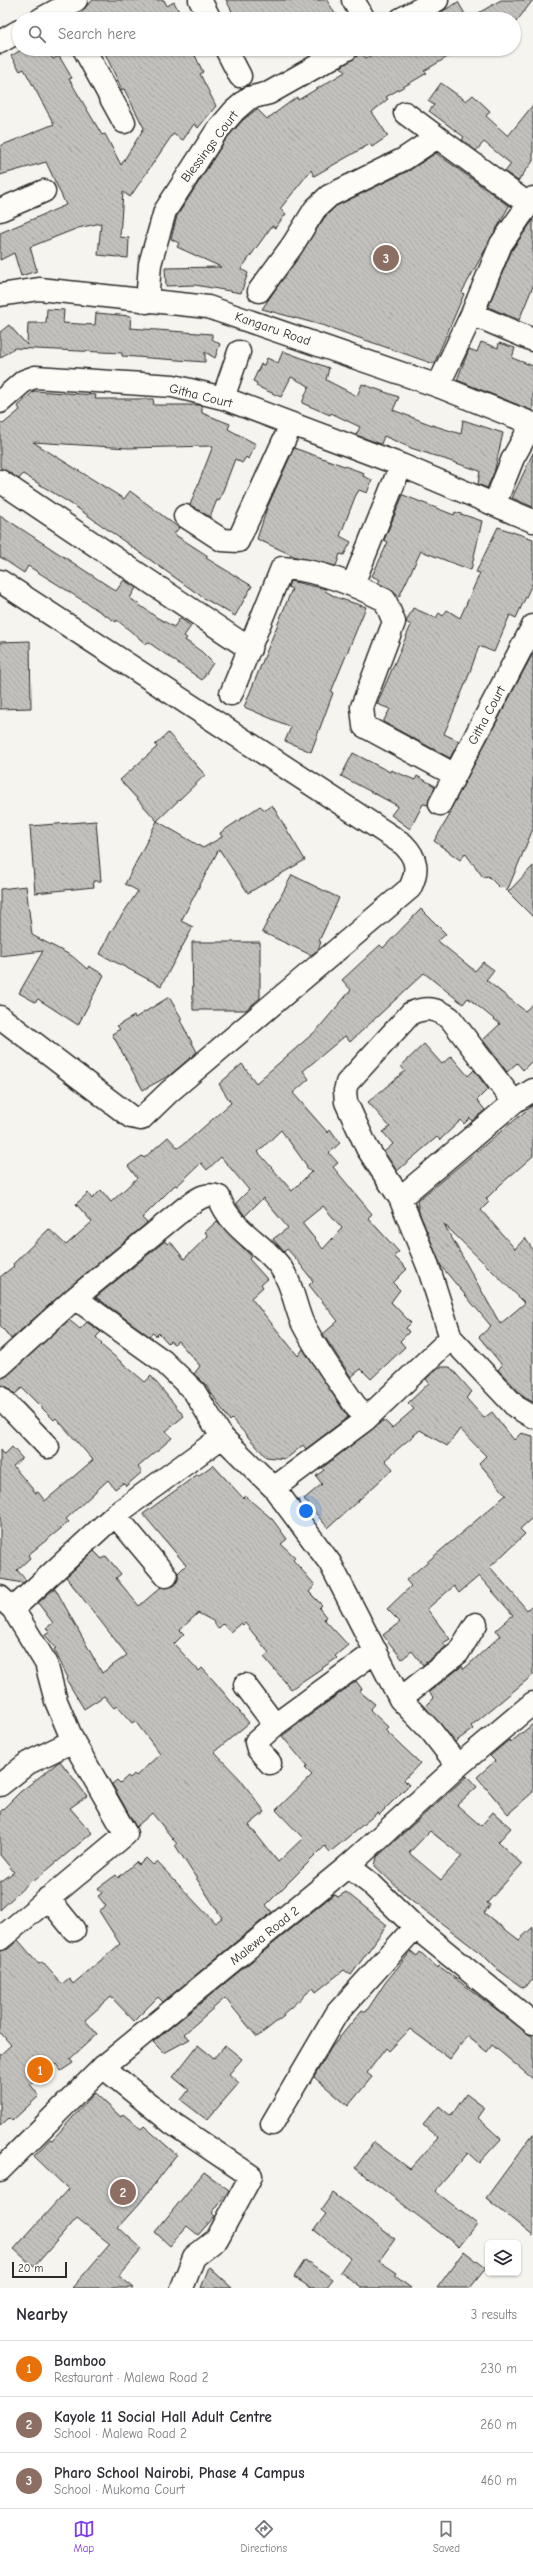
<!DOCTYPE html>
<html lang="en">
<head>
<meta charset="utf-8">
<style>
	:root { --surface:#fff; --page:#f2f2f3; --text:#2b2b33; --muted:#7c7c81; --line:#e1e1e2; --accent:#7c3aed }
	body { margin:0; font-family:"Comic Neue",sans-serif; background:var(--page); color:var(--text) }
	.controls { position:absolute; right:12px; bottom:12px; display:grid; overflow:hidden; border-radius:6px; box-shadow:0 1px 3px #0004 }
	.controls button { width:36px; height:36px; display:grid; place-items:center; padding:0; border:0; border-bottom:1px solid var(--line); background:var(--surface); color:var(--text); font:20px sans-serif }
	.scale { position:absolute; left:12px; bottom:10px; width:55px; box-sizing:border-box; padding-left:4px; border:2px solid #2b2b2b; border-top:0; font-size:11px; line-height:14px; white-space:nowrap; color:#2b2b2b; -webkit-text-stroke:3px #fdfcf7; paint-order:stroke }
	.you { position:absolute; left:306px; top:1511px; width:14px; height:14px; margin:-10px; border:3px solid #fff; border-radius:50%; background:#1a73e8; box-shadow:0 0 0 6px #1a73e833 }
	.badge { display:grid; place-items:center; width:26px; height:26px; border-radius:50%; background:var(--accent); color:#fff; font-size:13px; font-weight:700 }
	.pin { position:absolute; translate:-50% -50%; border:2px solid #fff; box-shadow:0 1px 4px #0006 }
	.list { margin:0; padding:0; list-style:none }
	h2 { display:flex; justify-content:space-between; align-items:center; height:52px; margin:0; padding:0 16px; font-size:17px }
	h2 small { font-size:13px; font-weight:400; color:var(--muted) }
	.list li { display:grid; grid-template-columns:26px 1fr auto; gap:12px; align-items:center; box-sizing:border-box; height:56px; padding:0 16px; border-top:1px solid var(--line) }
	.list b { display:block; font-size:15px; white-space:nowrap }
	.list p { margin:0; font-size:13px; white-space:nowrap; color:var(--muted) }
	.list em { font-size:13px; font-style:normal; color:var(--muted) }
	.icon { flex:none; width:22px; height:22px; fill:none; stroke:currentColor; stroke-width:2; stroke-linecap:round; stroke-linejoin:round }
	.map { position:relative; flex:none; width:533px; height:2288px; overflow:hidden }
	.search { position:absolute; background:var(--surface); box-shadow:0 1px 3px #0004; left:12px; right:12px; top:12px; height:44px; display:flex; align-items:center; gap:10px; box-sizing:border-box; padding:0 14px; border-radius:22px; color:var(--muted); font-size:15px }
	.sheet { height:220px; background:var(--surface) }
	nav { display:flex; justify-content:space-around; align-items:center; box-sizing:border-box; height:56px; border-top:1px solid var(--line); background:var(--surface); font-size:11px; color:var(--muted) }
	nav a { display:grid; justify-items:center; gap:2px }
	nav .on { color:var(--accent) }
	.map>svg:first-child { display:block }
	.building { fill:url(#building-back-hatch); stroke:#2b2b2b; fill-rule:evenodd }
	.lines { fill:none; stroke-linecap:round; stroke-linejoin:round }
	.street-casing { stroke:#2b2b2b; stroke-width:25 }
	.secondary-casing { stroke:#2b2b2b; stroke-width:25 }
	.street { stroke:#fdfcf7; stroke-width:22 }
	.secondary { stroke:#fdfcf7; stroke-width:22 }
	.labels { text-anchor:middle; stroke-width:4; stroke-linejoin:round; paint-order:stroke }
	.street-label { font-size:13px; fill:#2b2b2b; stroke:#fdfcf7 }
</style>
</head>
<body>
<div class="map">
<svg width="533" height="2288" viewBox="0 0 533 2288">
	<defs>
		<pattern id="building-back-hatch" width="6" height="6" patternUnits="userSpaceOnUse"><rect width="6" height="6" fill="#c2c1be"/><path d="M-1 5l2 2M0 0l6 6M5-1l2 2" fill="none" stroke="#a7a6a3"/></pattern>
	</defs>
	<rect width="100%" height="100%" fill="#f5f4ef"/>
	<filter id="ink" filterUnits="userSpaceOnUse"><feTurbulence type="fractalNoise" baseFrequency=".025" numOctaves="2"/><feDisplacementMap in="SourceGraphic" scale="8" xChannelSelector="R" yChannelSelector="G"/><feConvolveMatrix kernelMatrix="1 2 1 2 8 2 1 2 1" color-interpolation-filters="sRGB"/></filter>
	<g filter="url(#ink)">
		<path class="building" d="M93,0H164L167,6L174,2L183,19H85L81,11Z
			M226,0H327L338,19H236Z
			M501,0H533L516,22L514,19H468Z
			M458,2L468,19H428L443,11Z
			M23,49H47L53,59L59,56L72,78L69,79L102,135L105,134L121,165L144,128L124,89L122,90L103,49H192L203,72L200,74L216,106L198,128L194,124L183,140L173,134L130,197L123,192L120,237L129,238L128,258L98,255L101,223L78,228L30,247L37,271L21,276L14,253L0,260V233L66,205L46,162L0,175V146L54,124L24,69L20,71L11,56Z
			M383,49H461L424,71L427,73L386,97L388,99L372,112L388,136L372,147L370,144L314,176L311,170L280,209L286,214L275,228L272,226L241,269L248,273L241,293L195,285L166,286L165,268L221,267L177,247L179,243L171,239L177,216L226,139L243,120L257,109L267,119L297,97L298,100L345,72L341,67L361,52L366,58Z
			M441,83L466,101L473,95L490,111L486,116L508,136L533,105V161L518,181L505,172L511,164L484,142L476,151L462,140L464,137L429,111L434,105L428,101Z
			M436,153L509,206L462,292L464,294L434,364L325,326L262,309L325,217L336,206L410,170Z
			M533,220V286L519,320L488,307L512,250Z
			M47,309L64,310L63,323L95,325L96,313L131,316L130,328L212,334V339L220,344L215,358L205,352V362L122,356V353L14,348L0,358V332L9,325L27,345L28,323H46Z
			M481,342L498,348L499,343L515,348L512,358L533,366V411L457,380L469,349L477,352Z
			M283,351L329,368L326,380L357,396L362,384L399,397L393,410L432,425L461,434L463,420L503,433L494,473L487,488L478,484L480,471L411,448L384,436L381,444L356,435L360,427L331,413L330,415L302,403L309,386L291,377L281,397L256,386L257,383L253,381L261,364L264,365L267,358L278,363Z
			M34,391L96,395L95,399H153L154,405H198L202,406V413L230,424L228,429L256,444L248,459L246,457L242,463L235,459L219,501L217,500L210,517L190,505L213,446L128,448L33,442L124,499L130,491L179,528L174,534L208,556L206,558L252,586L235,616L205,599L76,507L23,474L19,479L0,467V422L3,424L20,410L18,406Z
			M294,448L364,473L363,476L372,480L367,493L359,490L355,497L340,536L351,542L344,555L340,554L336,566L296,557L257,539L267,508Z
			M533,453V507L512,498Z
			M403,495L454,515L455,512L482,521L471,570L421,551L399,597L390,589L378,583L380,580L372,576L388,542L384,540Z
			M0,515L116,591L124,580L136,588L130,598L156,617L174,627L180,618L191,626L184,636L187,638L185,640L202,652L213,663L202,680L148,642L146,644L117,620L116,622L57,584L28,566L24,573L0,557Z
			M498,527L533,539V582L516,618L510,615L494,652L479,646L467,680L444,734L459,741L450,758L383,722L390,709L377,704L411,625L406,622L413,608L436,618L439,613L443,616L447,610L460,618L480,573L476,572Z
			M290,581L326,589L325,591L338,598L366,607L331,692L333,693L311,752L285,741L291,727L244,707L292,589L288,587Z
			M30,641L31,708L0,709V642Z
			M533,653V829L507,891L503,887L500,888L488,876L483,877L465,853L460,860L434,841L451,813L449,812Z
			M168,733L205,775L157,821L203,848L222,837L220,833L260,806L265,810L272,805L305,860L248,893L219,849L181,921L193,927L161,986L100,954L110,933L138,891L125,884L157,821L120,780L157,747L155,745Z
			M353,753L390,772L391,770L415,780L417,776L435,786L428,805L423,804L410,829L391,815L398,806L341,776Z
			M96,821L101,881H93L94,887L35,893L30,826Z
			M533,866V917L508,892Z
			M292,875L339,898L319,941L321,942L318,950L311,955L262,932Z
			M26,886L32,935L72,956L87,969L89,966L104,975L78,1025L38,999L35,1002L19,993L43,951L0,956V889Z
			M421,909L446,934L438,941L475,971L483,962L494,970L486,980L525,1011L533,1004V1060L523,1070L517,1063L507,1072L483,1040L500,1024L468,998L463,1004L424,973L350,1042L345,1036L303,1071L309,1079L293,1093L328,1133L330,1129L340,1143L329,1153L338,1163L333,1167L372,1214L368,1218L399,1252L394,1256L407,1269L393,1283L400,1290L391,1302L411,1323L406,1328L409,1332L400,1341L405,1347L371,1379L361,1369L351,1377L323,1334L338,1321L309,1285L313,1281L297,1260L287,1249L284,1252L273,1239L288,1228L263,1198L245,1216L236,1203L249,1190L221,1157L207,1170L201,1163L177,1186L175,1185L142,1218L147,1223L67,1289L11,1339L0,1325V1277L14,1266L13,1264L49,1229L66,1245L92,1222L76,1204L88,1193L92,1199L101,1190L111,1202L137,1178L128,1166L142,1156L144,1158L168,1137L178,1148L189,1140L231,1103L219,1084L242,1064L256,1083L279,1063L317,1030L351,990L342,980L380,945L383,948ZM281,1130L307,1166L306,1168L312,1171L292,1191L258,1152ZM323,1206L342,1228L323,1249L302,1223Z
			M192,942H260V998L246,1010H193Z
			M169,997L182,1019L180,1020L197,1052L170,1075L143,1090L112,1034L120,1029L117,1026L134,1016L135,1018Z
			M424,1044L442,1064L451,1056L468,1076L474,1070L488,1089L477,1100L485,1110L472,1121L470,1118L464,1124L461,1120L440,1140L437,1137L397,1171L384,1152L393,1144L383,1132L390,1127L368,1102L405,1071L401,1066Z
			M533,1105V1156L501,1184L486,1199L489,1202L481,1210L515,1249L525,1238L533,1250V1402L525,1398L498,1370L502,1365L479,1337L491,1326L441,1266L419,1212L417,1201ZM444,1224L525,1303L500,1324L498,1320Z
			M217,1221L251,1256L249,1259L267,1279L261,1284L263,1287L251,1298L298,1356L303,1349L348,1417L306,1449L303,1445L286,1459L266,1457L232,1419L230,1421L205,1384L194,1374L200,1366L178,1341L174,1344L170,1341L168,1343L159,1333L156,1336L153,1333L149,1336L96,1297L165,1241L167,1244L170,1241L184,1259L208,1236L205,1232Z
			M69,1320L80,1329L87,1322L101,1332L96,1337L102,1344L101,1345L145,1382L151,1376L184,1416L166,1431L172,1438L138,1467L142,1472L126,1486L123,1483L115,1489L108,1480L66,1519L69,1522L28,1555L30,1558L17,1570L26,1580L23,1583L0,1579V1450L4,1455L12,1447L22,1458L13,1466L36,1493L38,1492L45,1501L93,1460L56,1418L54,1420L22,1388L15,1394L9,1388L0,1385V1379L8,1375Z
			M439,1367H450L472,1392L466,1398L484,1418L492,1412L514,1440L521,1433L533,1436V1517L520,1529L525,1534L490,1567L527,1610L533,1604V1675L471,1726L473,1729L455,1742L425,1707L434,1698L429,1692L462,1666L464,1669L500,1636L496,1630L513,1615L479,1576L459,1593L454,1586L427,1609L450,1639L443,1643L446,1647L423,1665L412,1651L402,1659L383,1635L400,1622L387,1609L411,1586L406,1580L506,1495L479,1463L486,1456L460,1429L447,1446L420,1430L385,1460L393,1469L328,1528L304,1499L322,1484L316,1476L324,1470L322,1468L384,1420L392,1428L414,1409L408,1403L429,1383L426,1379Z
			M213,1465L243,1498L245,1496L272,1519L287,1539L281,1544L295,1557L293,1560L315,1585L309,1592L322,1605L319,1608L326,1617L324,1619L348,1645L335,1656L337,1658L291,1689L264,1657L269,1653L245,1623L243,1625L241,1623L230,1632L223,1624L218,1629L213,1621L198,1613L180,1630L184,1634L174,1644L199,1671L202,1668L214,1681L249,1723L214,1752L240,1779L265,1812L249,1825L278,1862L303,1838L276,1810L312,1775L305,1768L307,1766L282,1736L356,1681L362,1689L359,1691L375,1704L370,1710L388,1727L385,1730L420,1763L404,1780L409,1785L379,1815L377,1813L330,1852L325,1846L266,1905L272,1912L163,2002L158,1997L134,2021L111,1997L85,2020L97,2034L70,2059L73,2063L61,2071L56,2064L30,2084L39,2096L12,2121L9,2118L0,2126V2055L11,2045L0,2032V1951L8,1949L18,1940L39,1964L42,1962L62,1984L69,1978L73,1984L120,1944L99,1911L106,1906L98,1896L102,1893L98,1888L116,1875L118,1878L136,1862L139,1865L146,1858L153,1865L157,1862L215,1923L222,1918L175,1845L177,1844L152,1813L136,1827L112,1784L117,1780L120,1783L128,1776L130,1778L134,1774L136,1776L160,1754L135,1721L132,1723L117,1706L114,1708L104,1696L84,1709L66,1679L68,1678L54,1649L56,1648L45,1635L50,1632L46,1628L53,1623L38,1603L55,1588L102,1673L127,1655L66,1577L94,1551L102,1559L106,1556L121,1574L116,1578L139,1606L161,1587L174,1586L178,1580V1573L186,1565L143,1514L198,1474L199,1475Z
			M533,1724V1792L508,1814L477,1777L495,1761L490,1756L509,1740L511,1742Z
			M60,1761L87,1796L70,1808L92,1833L34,1881L33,1879L0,1910V1882L14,1872L0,1855V1812L20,1792Z
			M467,1776L477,1787L457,1805L481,1826L493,1812L511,1828L498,1842L522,1864L487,1903L490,1905L484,1913L519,1940L533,1927V1980L523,1988L497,1969L484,1956L405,1895L375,1866L377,1857ZM430,1831L462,1856L441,1880L409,1853Z
			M346,1892L387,1925L351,1975L344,1970L316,1992L313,1988L283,2014L284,2016L257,2037L225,1998L184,2034L190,2039L164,2053L153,2042L334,1894L338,1897Z
			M411,1951L417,1956L420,1952L438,1968L439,1966L533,2037V2079L492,2045L487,2052L467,2036L450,2059L410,2029L389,2051L386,2048L367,2073L372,2077L348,2106L314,2077L331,2048L362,2010L366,2012L385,1983Z
			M198,2045L214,2058L225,2045L242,2059L229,2074L239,2083L207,2120L181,2100L189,2090L173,2077Z
			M95,2093L121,2117L123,2114L141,2129L144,2126L177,2155L139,2204L118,2227L142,2249L119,2276L134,2288H72L110,2244L77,2218L34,2267L14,2249L68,2189L34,2156L50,2139L52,2140Z
			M466,2094L485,2108L478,2118L501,2139L479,2163L468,2153L435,2191L477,2224L459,2247L355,2168L374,2142L410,2169L438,2138L423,2125L439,2106L451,2116Z
			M533,2134V2236L486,2198Z
			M204,2172L229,2190L212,2213L215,2216L198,2235L187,2226L170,2246L155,2232Z
			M333,2193L395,2239L379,2261L397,2273L395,2276L411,2288H363L340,2272L350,2258L314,2230L326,2214L321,2210Z
			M464,2251L486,2268L470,2288H437Z
			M305,2260L333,2279L326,2288H311L294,2277Z
			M209,2267L232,2288H201Z"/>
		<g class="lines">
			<defs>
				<path id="street" d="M200,0L210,19
					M353,0L364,19
					M41,19L76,0
					M401,19L437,0
					M0,42L19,31
					M84,49L124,122
					M226,49L240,76
					M405,113L437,137
					M0,210L44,191
					M259,291L292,246L315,209L329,196L404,159L437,137L528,204
					M147,302L150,264L165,211L216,132L234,111L249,98L269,93L347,49
					M472,314L533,340
					M438,386L472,314L501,244L533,198
					M223,398L239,352
					M0,402L24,381L35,377L173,386L223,398L401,465L533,521
					M0,481L250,649
					M495,503L513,458L532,424
					M185,516L222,540L238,541L291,425
					M0,581L403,844C417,858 419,870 410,888L169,1092L141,1119L131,1117L0,1017
					M353,584L401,465
					M231,694L282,568C320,570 352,584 385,600L394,622L362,707L364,726L455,775
					M440,804L533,626
					M514,1102L450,1018C436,1008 427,1007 411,1013L347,1083L345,1091L346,1102L367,1148L400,1198L428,1266L451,1338L516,1407L533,1417
					M400,1198L514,1102L533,1090
					M75,1298L163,1361L194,1391L222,1437L274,1488L330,1563L400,1699L431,1731L458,1766
					M0,1366L75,1298L186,1207C198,1199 205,1192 219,1197C230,1229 260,1241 279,1265C292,1282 294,1303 302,1322C319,1356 344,1388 365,1420
					M0,1397L48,1447
					M274,1488L365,1420L451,1338
					M115,1515L166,1576
					M0,1597L13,1609L46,1663L56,1701L73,1741L126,1834L0,1939
					M13,1609L115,1515L222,1437
					M245,1685L275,1725
					M400,1699L458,1653L476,1624
					M270,1763L258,1749L256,1742L275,1725L376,1651
					M0,1785L28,1763L73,1741
					M348,1866L370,1883L415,1927L533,2023
					M48,1898L74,1930
					M103,2067L172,2123L251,2176L217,2239L194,2257L182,2288
					M272,2124L337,2013L415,1927"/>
				<path id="secondary" d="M0,295L39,289L208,307L438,386L533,424
					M0,2170L103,2067L348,1866L458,1766L533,1703"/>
			</defs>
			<use href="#street" class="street-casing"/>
			<use href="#secondary" class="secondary-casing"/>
			<use href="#street" class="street"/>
			<use href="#secondary" class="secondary"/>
		</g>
	</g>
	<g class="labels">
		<g class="street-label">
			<text transform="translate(209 146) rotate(-53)" y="5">Blessings Court</text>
			<text transform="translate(273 328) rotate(19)" y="5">Kangaru Road</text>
			<text transform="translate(201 395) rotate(14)" y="5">Githa Court</text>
			<text transform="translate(486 715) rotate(-62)" y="5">Githa Court</text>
			<text transform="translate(264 1935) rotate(-39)" y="5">Malewa Road 2</text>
		</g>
	</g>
</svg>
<div class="controls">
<button><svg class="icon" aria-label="layers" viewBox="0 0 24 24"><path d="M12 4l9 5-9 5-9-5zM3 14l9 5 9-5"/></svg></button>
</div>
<div class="scale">20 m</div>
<div class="you"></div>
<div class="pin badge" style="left:40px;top:2070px;background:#e8710a">1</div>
<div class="pin badge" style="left:123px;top:2192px;background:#8d6e63">2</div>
<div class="pin badge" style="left:386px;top:258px;background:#8d6e63">3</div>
<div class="search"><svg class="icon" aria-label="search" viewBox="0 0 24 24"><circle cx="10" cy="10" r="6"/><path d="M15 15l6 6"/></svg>Search here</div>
</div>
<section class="sheet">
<h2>Nearby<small>3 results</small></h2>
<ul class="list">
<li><span class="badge" style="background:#e8710a">1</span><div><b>Bamboo</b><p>Restaurant · Malewa Road 2</p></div><em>230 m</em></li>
<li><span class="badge" style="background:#8d6e63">2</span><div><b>Kayole 11 Social Hall Adult Centre</b><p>School · Malewa Road 2</p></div><em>260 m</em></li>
<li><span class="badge" style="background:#8d6e63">3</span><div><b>Pharo School Nairobi, Phase 4 Campus</b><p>School · Mukoma Court</p></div><em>460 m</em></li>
</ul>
</section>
<nav>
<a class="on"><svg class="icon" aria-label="map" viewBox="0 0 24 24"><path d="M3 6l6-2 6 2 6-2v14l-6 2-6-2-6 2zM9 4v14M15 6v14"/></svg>Map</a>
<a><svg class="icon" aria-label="directions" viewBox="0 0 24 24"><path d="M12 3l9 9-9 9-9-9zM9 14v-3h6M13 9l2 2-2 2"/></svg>Directions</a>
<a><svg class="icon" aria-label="saved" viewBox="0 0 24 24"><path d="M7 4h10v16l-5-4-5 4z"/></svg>Saved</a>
</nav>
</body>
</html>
